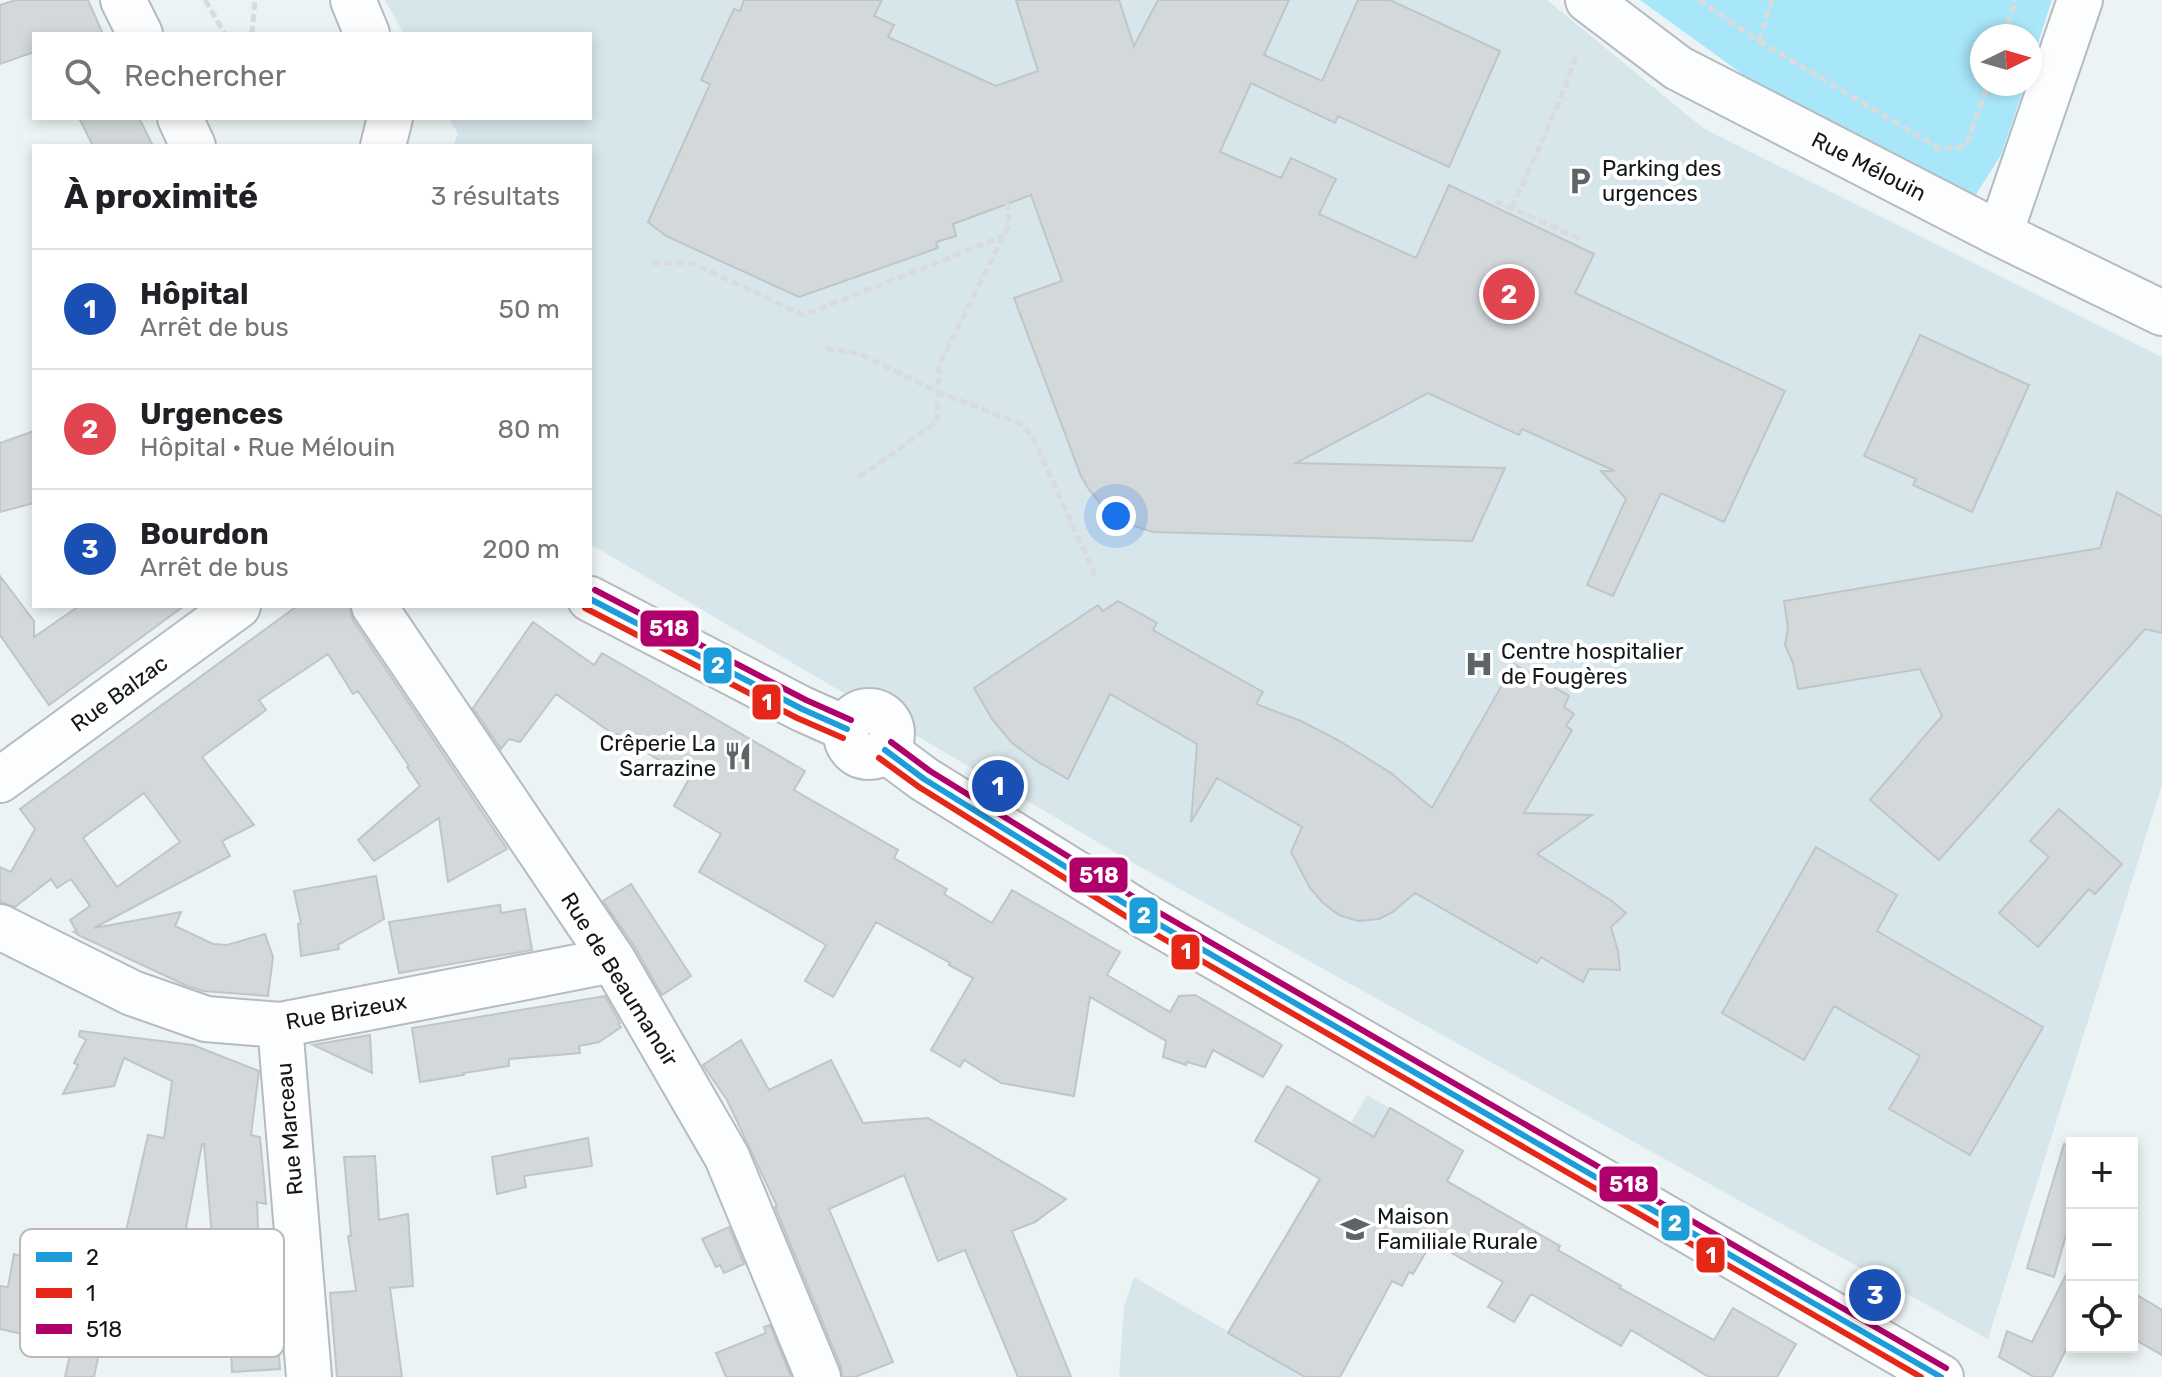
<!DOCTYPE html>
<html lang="fr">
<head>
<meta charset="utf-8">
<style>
	:root { --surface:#fff; --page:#f2f2f2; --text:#202124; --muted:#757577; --line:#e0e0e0; --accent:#b45309 }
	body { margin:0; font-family:Rubik,sans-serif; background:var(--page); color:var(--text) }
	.controls { position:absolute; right:24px; bottom:24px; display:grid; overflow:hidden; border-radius:0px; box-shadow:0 4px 12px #0003 }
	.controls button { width:72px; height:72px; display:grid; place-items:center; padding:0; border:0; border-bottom:2px solid var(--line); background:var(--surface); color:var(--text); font:40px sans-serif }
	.compass { position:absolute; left:1970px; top:24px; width:72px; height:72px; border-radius:50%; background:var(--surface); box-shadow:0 4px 12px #0003; rotate:85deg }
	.you { position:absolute; left:1116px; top:516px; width:28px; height:28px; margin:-20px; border:6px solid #fff; border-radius:50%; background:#1a73e8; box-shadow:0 0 0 12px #1a73e833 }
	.badge { display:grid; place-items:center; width:52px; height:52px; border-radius:50%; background:var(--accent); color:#fff; font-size:26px; font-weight:700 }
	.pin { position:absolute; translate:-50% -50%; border:4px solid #fff; box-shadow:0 2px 8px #0006 }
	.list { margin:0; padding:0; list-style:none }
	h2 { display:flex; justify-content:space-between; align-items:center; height:104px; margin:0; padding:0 32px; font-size:34px }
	h2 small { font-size:26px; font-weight:400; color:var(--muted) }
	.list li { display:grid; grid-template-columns:52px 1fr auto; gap:24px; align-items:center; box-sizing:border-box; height:120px; padding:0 32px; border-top:2px solid var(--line) }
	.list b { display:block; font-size:30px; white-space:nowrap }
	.list p { margin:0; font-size:26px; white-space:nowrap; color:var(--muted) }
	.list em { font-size:26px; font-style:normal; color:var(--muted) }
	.icon { flex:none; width:44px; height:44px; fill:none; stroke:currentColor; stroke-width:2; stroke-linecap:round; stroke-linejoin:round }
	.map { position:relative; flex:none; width:2162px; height:1377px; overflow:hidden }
	.search { position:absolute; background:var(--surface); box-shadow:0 4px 12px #0003; left:32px; top:32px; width:560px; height:88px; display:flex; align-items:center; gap:20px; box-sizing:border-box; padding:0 28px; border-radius:0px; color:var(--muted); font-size:30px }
	.panel { position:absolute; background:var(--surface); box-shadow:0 4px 12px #0003; left:32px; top:144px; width:560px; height:464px; border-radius:0px }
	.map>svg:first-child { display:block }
	.built { fill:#d7e6ea }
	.green { fill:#a8e7f9 }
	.building { fill:#d3d8da; stroke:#c0c5c7; stroke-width:2; fill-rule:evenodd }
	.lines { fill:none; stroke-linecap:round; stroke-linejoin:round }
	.minor-casing { stroke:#b6bbbd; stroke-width:48 }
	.major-casing { stroke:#b6bbbd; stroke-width:48 }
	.path { stroke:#d9dbdc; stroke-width:5; stroke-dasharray:8 4; stroke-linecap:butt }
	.minor { stroke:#fcfdfe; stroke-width:44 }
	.major { stroke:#fcfdfe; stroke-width:44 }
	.bus-1-casing { stroke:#fff; stroke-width:12 }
	.bus-2-casing { stroke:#fff; stroke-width:12 }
	.bus-3-casing { stroke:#fff; stroke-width:12 }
	.bus-1 { stroke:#1d9dd9; stroke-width:6 }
	.bus-2 { stroke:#e52718; stroke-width:6 }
	.bus-3 { stroke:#b0006b; stroke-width:6 }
	.labels { text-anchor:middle; stroke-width:8; stroke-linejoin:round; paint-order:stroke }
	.street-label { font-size:22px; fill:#131819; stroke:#fff }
	.poi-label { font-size:22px; fill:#131819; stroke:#fff; text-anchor:start }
	.key { fill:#fff; stroke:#b8baba; stroke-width:2 }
	.key-label { font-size:22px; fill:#131819 }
	.line-badge { stroke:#fff; stroke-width:3 }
	.badge-label { font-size:22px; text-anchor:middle; font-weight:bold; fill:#fff }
</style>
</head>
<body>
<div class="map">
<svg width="2162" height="1377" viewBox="0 0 2162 1377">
	<rect width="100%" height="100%" fill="#ecf3f5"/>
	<path class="built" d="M385,0H1547L1703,128L2162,357V785L1988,1339L1135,864L590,544V146H453L458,134L449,118H590V34H404Z
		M1367,1095L1463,1151L1340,1377H1119L1124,1307L1134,1277L1229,1332Z"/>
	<path class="green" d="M1640,0H2052L2030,67V36H1982V84H2025L2001,155L1970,204L1756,84Z"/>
	<path class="building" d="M16,0H88L103,34H34V52L0,64V5Z
		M744,0H882L874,16L894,25L888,37L996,86L1038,71L1016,0H1119L1134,46L1158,0H1289L1264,55L1322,81L1358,0H1390L1500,51L1449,167L1338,116L1335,123L1251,83L1220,152L1281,178L1291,158L1336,179L1319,214L1416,258L1449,185L1594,254L1575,293L1785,391L1724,522L1661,493L1613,596L1587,585L1626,499L1601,471H1615L1522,429L1519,435L1428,393L1296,463L1505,468L1472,541L1153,532L1128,524L1104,508L1088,488L1081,476L1014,298L1062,281L1031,195L953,224L956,236L936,242L938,248L799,297L666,236L648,222L710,84L701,80L734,9L740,11Z
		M79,118H139L153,146H93Z
		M1920,335L2029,385L1972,512L1913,485L1916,479L1864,456Z
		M34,431V503L0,512V443Z
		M2117,492L2162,517V633L2145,629L1939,860L1870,800L1942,716L1920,669L1798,689L1793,663L1785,645L1788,627L1784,601L2100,548Z
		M0,576L34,621V637L79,606H184L49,705L0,635Z
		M1118,601L1157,623L1153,630L1263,692L1256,704L1301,721L1338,740L1391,773L1432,808L1514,664L1569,696L1564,707L1574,714L1566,726L1572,730L1524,813L1592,815L1537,854L1612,901L1626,913L1611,927L1618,951L1620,970L1589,969L1583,982L1541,957L1537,963L1415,893L1393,912L1379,919L1358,921L1339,915L1323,903L1310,888L1291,852L1302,827L1217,778L1191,822L1197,744L1110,694L1068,779L1038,762L1012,743L992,719L974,688L1098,605L1103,611Z
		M297,606H349L353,620L507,849L448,882L439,818L374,861L358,840L420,786L407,767L409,766L358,691L353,694L328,654L259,700L266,710L202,757L254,825L222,841L230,856L94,928L181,912L175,926L213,944L227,945L265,934L273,957L268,996L203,991L185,985L80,936L74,932H77L70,920L90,906L71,879L57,888L51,879L15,907L0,902V867L11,872L35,829L20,809ZM144,793L180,842L117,887L83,838Z
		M533,622L594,665L602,653L805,771L794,790L898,850L894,858L947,889L944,894L992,923L1012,890L1120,952L1107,975L1170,1012L1179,996L1195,995L1282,1045L1263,1077L1213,1050L1205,1067L1187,1062L1186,1065L1163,1057L1166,1041L1090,997L1074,1096L1001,1083L964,1060L960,1067L931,1050L973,978L949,965L950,963L876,922L833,997L805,981L826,945L699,872L721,834L674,806L689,779L617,734L616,736L556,694L520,742L509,739L501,749L473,708Z
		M2059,809L2122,864L2095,894L2089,889L2038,947L1999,913L2049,857L2030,841Z
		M1816,847L1897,895L1877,931L2043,1027L1970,1155L1889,1109L1920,1056L1834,1006L1804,1060L1722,1013Z
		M376,876L384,919L338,945L339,949L301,956L298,924L301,923L294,891Z
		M631,884L691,976L662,995L634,946L603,901Z
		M500,905L501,913L525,909L532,950L399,973L389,922Z
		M605,996L620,1023L618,1024L621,1027L599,1042L579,1046L580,1053L509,1059V1066L464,1073V1075L420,1082L412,1028Z
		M80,1031L193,1045L259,1071L251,1135L260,1137L264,1180L266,1204L257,1202L262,1321L276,1320L280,1369L232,1372L229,1307L218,1305L204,1144H202L169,1317L109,1306L148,1135L164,1138L172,1081L124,1058L114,1086L63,1094L78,1065L74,1063L86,1040L79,1036Z
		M370,1035L372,1073L313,1045Z
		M741,1040L769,1090L831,1060L863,1123L928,1118L1066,1199L1035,1222L1012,1231L1071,1377H1018L965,1250L938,1261L904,1175L829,1209L893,1362L855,1377H842L841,1367L775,1207L777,1206L727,1100L703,1065Z
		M1287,1086L1374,1137L1390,1108L1463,1151L1447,1181L1560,1246L1558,1250L1621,1286L1620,1288L1714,1340L1733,1308L1796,1344L1777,1377H1709L1631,1330L1621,1346L1531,1294L1514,1322L1488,1307L1503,1282L1432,1242L1413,1274L1409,1272L1402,1286L1392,1281L1340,1377H1305L1228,1333L1320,1179L1255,1141Z
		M588,1138L592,1166L524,1176L526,1187L497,1194L492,1157Z
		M2064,1144L2072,1145V1214L2054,1277L2027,1268Z
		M375,1156L379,1220L408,1214L413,1286L390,1288L402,1377H337L330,1293L356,1291L348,1236H351L344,1157Z
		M729,1227L744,1264L724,1273L720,1265L716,1267L702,1239Z
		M14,1254L45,1262L31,1336L0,1329V1286L8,1287Z
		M2072,1263V1338L2052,1377H2034L1999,1357L2007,1331L2032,1342Z
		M2132,1292L2162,1310V1355L2132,1338Z
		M770,1325L791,1377H726L716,1353L766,1333L764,1327Z
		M75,1333L102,1339L94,1377H65Z"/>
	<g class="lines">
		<defs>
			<path id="minor" d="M353,0L367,34
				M1588,0L1678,68L2000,234L2162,313
				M383,146L390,118
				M2000,234L2080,0
				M374,606L613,960L727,1157L818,1377
				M0,780L238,606
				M0,927L132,993L206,1019L280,1025L613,960
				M280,1025L309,1377"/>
			<path id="major" d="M123,0L140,34
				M180,118L193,146
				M590,599L802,709L847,729
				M846 734a23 23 0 1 1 46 0a23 23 0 1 1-46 0Z
				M885,750L924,779L1148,918L1941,1377"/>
		</defs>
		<use href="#minor" class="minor-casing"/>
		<use href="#major" class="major-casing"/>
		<path class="path" d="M205,0L225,34
			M1699,0L1759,41L1940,149L1962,147L1969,138L1988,84
			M252,34L255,0
			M2004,36L2016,0
			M1759,41L1772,0
			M1495,201L1580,239
			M1512,208L1557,107L1576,57
			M652,263H692L803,315L1004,236
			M826,349L858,353L938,392L1023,425L1034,440L1096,577
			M859,477L937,422L939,365L1009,225L1007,203"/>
		<use href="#minor" class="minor"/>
		<use href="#major" class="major"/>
		<defs>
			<path id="bus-1" d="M590,599L802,709L847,729
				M885,750L924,779L1148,918L1941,1377"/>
			<path id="bus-2" d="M585,608L797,718L843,738
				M879,758L919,787L1143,927L1921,1377"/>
			<path id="bus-3" d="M595,590L806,700L851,720
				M891,742L930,771L1153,909L1946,1368"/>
		</defs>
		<use href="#bus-1" class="bus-1-casing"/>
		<use href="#bus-2" class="bus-2-casing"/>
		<use href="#bus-3" class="bus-3-casing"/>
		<use href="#bus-1" class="bus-1"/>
		<use href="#bus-2" class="bus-2"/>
		<use href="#bus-3" class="bus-3"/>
	</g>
	<defs>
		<symbol id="parking-bare" viewBox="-9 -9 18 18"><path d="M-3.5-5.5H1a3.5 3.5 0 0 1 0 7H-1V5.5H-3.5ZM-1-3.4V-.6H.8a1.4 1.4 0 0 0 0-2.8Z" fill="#5f6566" stroke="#fff" stroke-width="2.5" paint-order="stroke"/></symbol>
		<symbol id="hospital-bare" viewBox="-9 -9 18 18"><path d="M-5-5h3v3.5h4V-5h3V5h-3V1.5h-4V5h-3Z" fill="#5f6566" stroke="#fff" stroke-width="2.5" paint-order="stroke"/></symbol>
		<symbol id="restaurant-bare" viewBox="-9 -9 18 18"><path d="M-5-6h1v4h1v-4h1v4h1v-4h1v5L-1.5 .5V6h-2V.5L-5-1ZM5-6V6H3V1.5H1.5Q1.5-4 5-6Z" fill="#5f6566" stroke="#fff" stroke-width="2.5" paint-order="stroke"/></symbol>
		<symbol id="school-bare" viewBox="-9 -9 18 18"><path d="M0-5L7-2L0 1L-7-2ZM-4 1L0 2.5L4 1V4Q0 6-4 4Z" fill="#5f6566" stroke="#fff" stroke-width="2.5" paint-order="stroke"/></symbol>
	</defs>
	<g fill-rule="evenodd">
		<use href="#parking-bare" x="1560" y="161" width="40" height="40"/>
		<use href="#hospital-bare" x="1459" y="644" width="40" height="40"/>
		<use href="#restaurant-bare" x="718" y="736" width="40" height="40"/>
		<use href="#school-bare" x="1335" y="1209" width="40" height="40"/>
	</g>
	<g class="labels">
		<g class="street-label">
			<text transform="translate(1869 166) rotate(27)" y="8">Rue Mélouin</text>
			<text transform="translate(119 693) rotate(-36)" y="8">Rue Balzac</text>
			<text transform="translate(620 979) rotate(58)" y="8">Rue de Beaumanoir</text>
			<text transform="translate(346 1011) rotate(-10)" y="8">Rue Brizeux</text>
			<text transform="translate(289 1129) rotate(-95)" y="8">Rue Marceau</text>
		</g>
		<g class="poi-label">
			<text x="1602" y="176">Parking des<tspan x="1602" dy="25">urgences</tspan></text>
			<text x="1501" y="659">Centre hospitalier<tspan x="1501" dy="25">de Fougères</tspan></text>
			<text x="716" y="751" text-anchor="end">Crêperie La<tspan x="716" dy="25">Sarrazine</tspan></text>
			<text x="1377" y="1224">Maison<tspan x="1377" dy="25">Familiale Rurale</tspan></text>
		</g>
	</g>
	<rect x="20" y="1229" width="264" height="128" rx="12" class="key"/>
	<rect x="36" y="1252" width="36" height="10" fill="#1d9dd9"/>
	<rect x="36" y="1288" width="36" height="10" fill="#e52718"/>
	<rect x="36" y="1324" width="36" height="10" fill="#b0006b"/>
	<g class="key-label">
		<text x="86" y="1265">2</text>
		<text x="86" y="1301">1</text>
		<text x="86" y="1337">518</text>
	</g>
	<g class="line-badge">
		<rect x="639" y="609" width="61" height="39" rx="8" fill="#b0006b"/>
		<rect x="702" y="646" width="31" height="39" rx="8" fill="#1d9dd9"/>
		<rect x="751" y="683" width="31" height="38" rx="8" fill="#e52718"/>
		<rect x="1068" y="856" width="61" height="38" rx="8" fill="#b0006b"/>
		<rect x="1128" y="896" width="31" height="39" rx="8" fill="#1d9dd9"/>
		<rect x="1170" y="933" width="31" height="38" rx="8" fill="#e52718"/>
		<rect x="1598" y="1165" width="61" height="38" rx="8" fill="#b0006b"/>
		<rect x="1660" y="1204" width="31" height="38" rx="8" fill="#1d9dd9"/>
		<rect x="1695" y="1236" width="31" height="38" rx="8" fill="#e52718"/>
	</g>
	<g class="badge-label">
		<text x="669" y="636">518</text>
		<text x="718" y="673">2</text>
		<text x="767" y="710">1</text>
		<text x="1099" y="883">518</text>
		<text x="1144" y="923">2</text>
		<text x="1186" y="959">1</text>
		<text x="1629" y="1192">518</text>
		<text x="1675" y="1231">2</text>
		<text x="1711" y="1263">1</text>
	</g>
</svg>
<div class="controls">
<button>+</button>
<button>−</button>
<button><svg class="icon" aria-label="locate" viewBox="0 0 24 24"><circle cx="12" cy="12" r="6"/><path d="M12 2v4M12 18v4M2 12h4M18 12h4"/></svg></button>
</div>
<svg class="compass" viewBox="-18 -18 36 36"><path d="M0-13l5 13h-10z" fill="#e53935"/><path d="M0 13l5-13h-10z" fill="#757577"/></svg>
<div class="you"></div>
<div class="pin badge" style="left:998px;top:786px;background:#1a4fb4">1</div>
<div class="pin badge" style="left:1509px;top:294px;background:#e0444e">2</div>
<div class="pin badge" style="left:1875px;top:1295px;background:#1a4fb4">3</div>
<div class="search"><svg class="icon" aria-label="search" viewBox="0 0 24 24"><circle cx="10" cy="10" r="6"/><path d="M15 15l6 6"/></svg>Rechercher</div>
<section class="panel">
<h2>À proximité<small>3 résultats</small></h2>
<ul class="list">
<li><span class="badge" style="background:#1a4fb4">1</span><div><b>Hôpital</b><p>Arrêt de bus</p></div><em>50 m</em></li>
<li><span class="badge" style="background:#e0444e">2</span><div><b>Urgences</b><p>Hôpital · Rue Mélouin</p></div><em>80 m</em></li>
<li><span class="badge" style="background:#1a4fb4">3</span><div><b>Bourdon</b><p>Arrêt de bus</p></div><em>200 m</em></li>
</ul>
</section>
</div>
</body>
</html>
